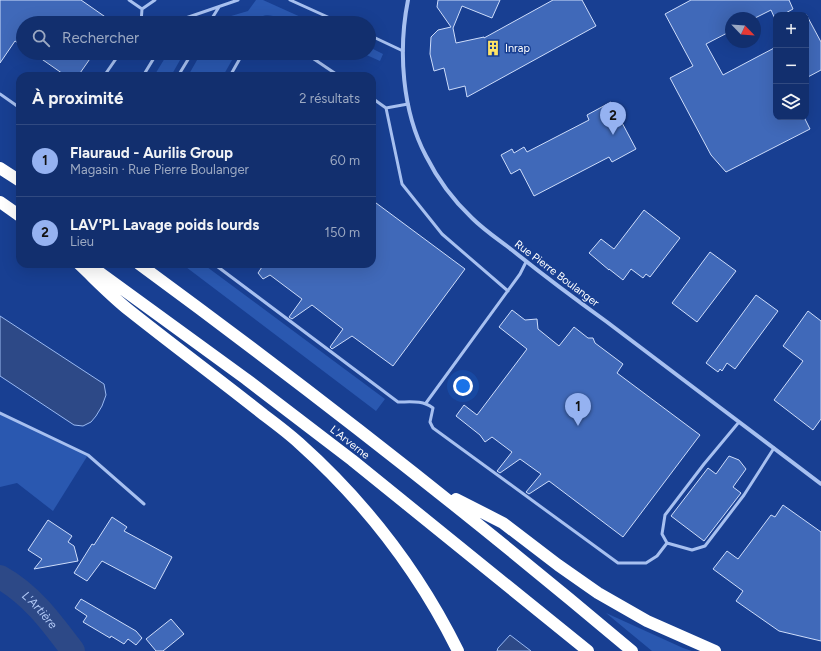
<!DOCTYPE html>
<html lang="fr">
<head>
<meta charset="utf-8">
<style>
	:root { --surface:#122f6e; --page:#1b3773; --text:#f1f3f6; --muted:#9ca9c2; --line:#314a81; --accent:#95b2f1 }
	body { margin:0; font-family:Figtree,sans-serif; background:var(--page); color:var(--text) }
	.controls { position:absolute; right:12px; top:12px; display:grid; overflow:hidden; border-radius:8px; box-shadow:0 4px 16px #0002 }
	.controls button { width:36px; height:36px; display:grid; place-items:center; padding:0; border:0; border-bottom:1px solid var(--line); background:var(--surface); color:var(--text); font:20px sans-serif }
	.compass { position:absolute; left:725px; top:12px; width:36px; height:36px; border-radius:50%; background:var(--surface); box-shadow:0 4px 16px #0002; rotate:115deg }
	.you { position:absolute; left:463px; top:386px; width:14px; height:14px; margin:-10px; border:3px solid #fff; border-radius:50%; background:#1a73e8; box-shadow:0 0 0 6px #1a73e833 }
	.badge { display:grid; place-items:center; width:26px; height:26px; border-radius:50%; background:var(--accent); color:#111; font-size:13px; font-weight:700 }
	.pin { position:absolute; translate:-50% -33px; filter:drop-shadow(0 1px 2px #0008) }
	.pin::after { content:''; position:absolute; top:21px; width:14px; height:12px; background:inherit; clip-path:polygon(0 0,100% 0,50% 100%) }
	.list { margin:0; padding:0; list-style:none }
	h2 { display:flex; justify-content:space-between; align-items:center; height:52px; margin:0; padding:0 16px; font-size:17px }
	h2 small { font-size:13px; font-weight:400; color:var(--muted) }
	.list li { display:grid; grid-template-columns:26px 1fr auto; gap:12px; align-items:center; box-sizing:border-box; height:72px; padding:0 16px; border-top:1px solid var(--line) }
	.list b { display:block; font-size:15px; white-space:nowrap }
	.list p { margin:0; font-size:13px; white-space:nowrap; color:var(--muted) }
	.list em { font-size:13px; font-style:normal; color:var(--muted) }
	.icon { flex:none; width:22px; height:22px; fill:none; stroke:currentColor; stroke-width:2; stroke-linecap:round; stroke-linejoin:round }
	.map { position:relative; flex:none; width:821px; height:651px; overflow:hidden }
	.search { position:absolute; background:var(--surface); box-shadow:0 4px 16px #0002; left:16px; top:16px; width:360px; height:44px; display:flex; align-items:center; gap:10px; box-sizing:border-box; padding:0 14px; border-radius:22px; color:var(--muted); font-size:15px }
	.panel { position:absolute; background:var(--surface); box-shadow:0 4px 16px #0002; left:16px; top:72px; width:360px; height:196px; border-radius:12px }
	.map>svg:first-child { display:block }
	.green { fill:#2a58b0 }
	.water { fill:#2d4987; stroke:#99b9f2 }
	.lines { fill:none; stroke-linecap:round; stroke-linejoin:round }
	.river { stroke:#2d4987; stroke-width:24 }
	.building { fill:#4069b9; stroke:#ceddfb }
	.service { stroke:#a7c0f0; stroke-width:3 }
	.minor { stroke:#a7c0f0; stroke-width:4 }
	.motorway { stroke:#fff; stroke-width:12 }
	.labels { text-anchor:middle; stroke-width:3; stroke-linejoin:round; paint-order:stroke }
	.poi-label { font-size:11px; fill:#fff; stroke:#183f92; text-anchor:start }
	.street-label { font-size:11px; fill:#fff; stroke:#183f92 }
	.water-label { font-size:12px; font-style:italic; fill:#b3caf7; stroke:#183f92 }
</style>
</head>
<body>
<div class="map">
<svg width="821" height="651" viewBox="0 0 821 651">
	<rect width="100%" height="100%" fill="#183f92"/>
	<path class="green" d="M256,0H263L314,23C307,23 298,24 292,23C275,19 268,8 253,23H219L221,19L248,11Z
		M369,47L383,54L380,61L362,53H369Z
		M168,53H184L171,76H154Z
		M201,53H236L223,76H188Z
		M182,264H203L385,399L376,411Z
		M0,413L88,455L53,511L17,483L0,487Z
		M606,613L683,648L692,651H652Z"/>
	<path class="water" d="M0,316L104,384L106,395L102,406L96,416L91,422L83,426L74,425L0,376Z
		M510,635L531,651H497L498,648Z"/>
	<g class="lines">
		<path class="river" id="s1" d="M0,577C31,594 52,623 73,651"/>
	</g>
	<path class="building" d="M0,0H81L114,23H23V46L15,41L0,63Z
		M438,0H500L492,18L462,6L453,28L456,43L484,37V38L553,0H582L596,26L467,97L465,86L449,90L444,68L434,71L430,54L431,37L438,30L451,27L437,7Z
		M691,0H789L793,9L782,15H776L775,19L771,10L755,18H731V31L706,44L723,75L776,47V117H804L810,129L726,172L711,155L670,78L693,66L665,14Z
		M806,14L821,42V70L806,78Z
		M33,53H94L78,76H66Z
		M611,102L636,149L612,162L609,157L534,196L520,169L511,174L501,155L512,149L514,153L524,147L527,152L589,120L587,115Z
		M372,200L465,269L393,366L352,336L332,349L330,347L343,329L312,305L292,319L289,317L302,299L270,275L263,279L258,273L264,264H372Z
		M644,210L680,238L650,277L646,274L643,278L631,269L623,280L609,269V270L589,253L601,239L614,249Z
		M710,252L736,271L697,322L672,303Z
		M756,295L778,311L735,369L727,363L722,371L720,369L718,372L706,363Z
		M512,310L525,320L537,319L538,329L559,346L574,327L588,338H593L595,343L623,364L617,373L700,435L623,537L549,481L529,494L526,492L541,474L520,459L500,473L497,471L512,452L492,437L485,442L480,435L456,416L464,405L477,415L527,349L499,327Z
		M808,311L821,321V419L813,430L774,400L803,361L783,346Z
		M729,456L739,460L746,469L733,487L741,493L704,541L671,516L708,468L716,474Z
		M783,505L821,532V641L779,631L736,601L743,591L713,569L727,551L738,559L771,515L775,517Z
		M112,517L127,527L124,531L172,557L155,589L102,561L87,581L74,573L92,544L94,545Z
		M48,520L72,536L68,542L74,546L78,561L34,569L42,559L28,550Z
		M81,599L136,631L142,638L136,645L128,639L124,644L111,636L110,638L83,622L87,616L75,608Z
		M171,619L184,634L163,651H156L146,639Z"/>
	<g class="lines">
		<path class="service" d="M129,0L142,9L155,0
			M290,0L341,23
			M141,23L142,9
			M176,23L177,21L238,0
			M209,23L219,7
			M369,35L403,51
			M305,53L339,76
			M104,76L120,53
			M143,76L157,53
			M178,76L192,53
			M230,76L243,53
			M0,94L20,108
			M372,98L386,108L408,104
			M386,108L402,184L442,234L508,291
			M214,264L398,402C411,402 422,400 433,408L430,422L433,428L618,563H646L657,556L667,543
			M426,403L520,274L526,262
			M0,413L88,455L144,504
			M739,422L704,464L665,515L662,534L667,543L692,550L705,546L744,495L774,448"/>
		<path class="minor" d="M408,0C398,50 402,111 426,156C437,178 454,201 472,218C484,230 499,240 512,250C543,275 575,299 607,322C678,376 750,430 821,484"/>
		<path class="motorway" d="M0,168L20,181
			M0,202L20,216
			M79,264C96,280 112,297 130,311C174,346 220,380 264,415C276,424 288,433 299,443C365,502 419,572 458,651
			M88,264L246,379L352,460L588,651
			M139,264C308,388 472,516 632,651
			M456,499L503,523L558,565L598,593L647,621L715,651"/>
	</g>
	<defs>
		<symbol id="building-bare" viewBox="-9 -9 18 18"><path d="M-4-6H4V6H1V3H-1V6H-4ZM-2.5-4.3h1.7v1.8h-1.7ZM.8-4.3h1.7v1.8H.8ZM-2.5-1h1.7V.8h-1.7ZM.8-1h1.7V.8H.8Z" fill="#ffe466" stroke="#183f92" stroke-width="2.5" paint-order="stroke"/></symbol>
	</defs>
	<g fill-rule="evenodd">
		<use href="#building-bare" x="482" y="37" width="22" height="22"/>
	</g>
	<g class="labels">
		<g class="poi-label">
			<text x="505" y="52">Inrap</text>
		</g>
		<g class="street-label">
			<text transform="translate(557 273) rotate(37)" y="4">Rue Pierre Boulanger</text>
			<text transform="translate(350 442) rotate(38)" y="4">L'Arverne</text>
		</g>
		<g class="water-label">
			<text dy="4" stroke="none"><textPath href="#s1" startOffset="52">L'Artière</textPath></text>
		</g>
	</g>
</svg>
<div class="controls">
<button>+</button>
<button>−</button>
<button><svg class="icon" aria-label="layers" viewBox="0 0 24 24"><path d="M12 4l9 5-9 5-9-5zM3 14l9 5 9-5"/></svg></button>
</div>
<svg class="compass" viewBox="-18 -18 36 36"><path d="M0-13l5 13h-10z" fill="#e53935"/><path d="M0 13l5-13h-10z" fill="#9ca9c2"/></svg>
<div class="you"></div>
<div class="pin badge" style="left:578px;top:426px">1</div>
<div class="pin badge" style="left:613px;top:135px">2</div>
<div class="search"><svg class="icon" aria-label="search" viewBox="0 0 24 24"><circle cx="10" cy="10" r="6"/><path d="M15 15l6 6"/></svg>Rechercher</div>
<section class="panel">
<h2>À proximité<small>2 résultats</small></h2>
<ul class="list">
<li><span class="badge">1</span><div><b>Flauraud - Aurilis Group</b><p>Magasin · Rue Pierre Boulanger</p></div><em>60 m</em></li>
<li><span class="badge">2</span><div><b>LAV'PL Lavage poids lourds</b><p>Lieu</p></div><em>150 m</em></li>
</ul>
</section>
</div>
</body>
</html>
